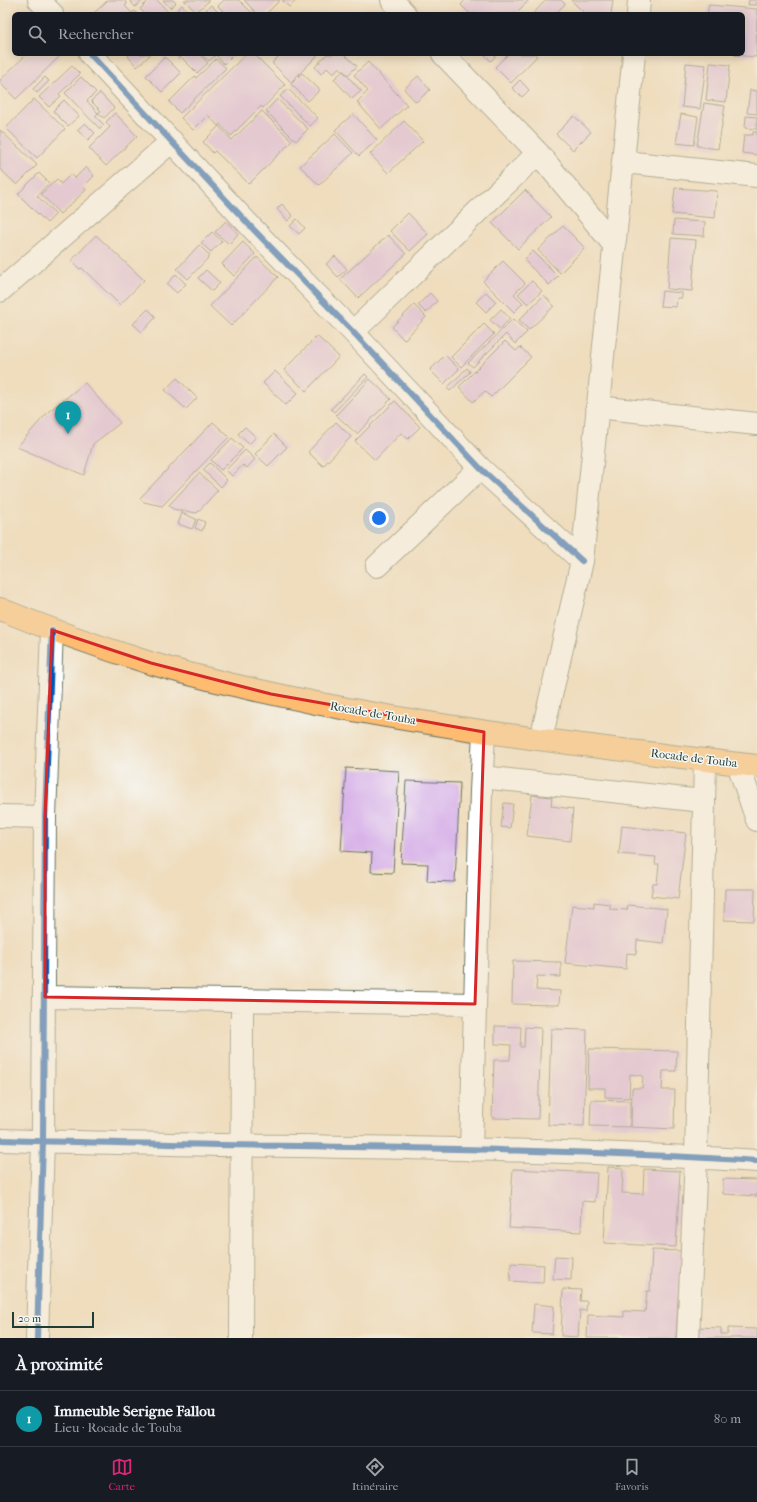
<!DOCTYPE html>
<html lang="fr">
<head>
<meta charset="utf-8">
<style>
	:root { --surface:#171b24; --page:#242831; --text:#f1f3f6; --muted:#9ea1a6; --line:#363941; --accent:#db2777 }
	body { margin:0; font-family:"IM FELL French Canon",serif; background:var(--page); color:var(--text) }
	.scale { position:absolute; left:12px; bottom:10px; width:82px; box-sizing:border-box; padding-left:4px; border:2px solid #1f3d34; border-top:0; font-size:11px; line-height:14px; white-space:nowrap; color:#1f3d34; -webkit-text-stroke:3px #f6f6f2; paint-order:stroke }
	.you { position:absolute; left:379px; top:518px; width:14px; height:14px; margin:-10px; border:3px solid #fff; border-radius:50%; background:#1a73e8; box-shadow:0 0 0 6px #1a73e833 }
	.badge { display:grid; place-items:center; width:26px; height:26px; border-radius:50%; background:var(--accent); color:#fff; font-size:13px; font-weight:700 }
	.pin { position:absolute; translate:-50% -33px; filter:drop-shadow(0 1px 2px #0008) }
	.pin::after { content:''; position:absolute; top:21px; width:14px; height:12px; background:inherit; clip-path:polygon(0 0,100% 0,50% 100%) }
	.list { margin:0; padding:0; list-style:none }
	h2 { display:flex; justify-content:space-between; align-items:center; height:52px; margin:0; padding:0 16px; font-size:17px }
	h2 small { font-size:13px; font-weight:400; color:var(--muted) }
	.list li { display:grid; grid-template-columns:26px 1fr auto; gap:12px; align-items:center; box-sizing:border-box; height:56px; padding:0 16px; border-top:1px solid var(--line) }
	.list b { display:block; font-size:15px; white-space:nowrap }
	.list p { margin:0; font-size:13px; white-space:nowrap; color:var(--muted) }
	.list em { font-size:13px; font-style:normal; color:var(--muted) }
	.icon { flex:none; width:22px; height:22px; fill:none; stroke:currentColor; stroke-width:2; stroke-linecap:round; stroke-linejoin:round }
	.map { position:relative; flex:none; width:757px; height:1338px; overflow:hidden }
	.search { position:absolute; background:var(--surface); box-shadow:0 2px 10px #0003; left:12px; right:12px; top:12px; height:44px; display:flex; align-items:center; gap:10px; box-sizing:border-box; padding:0 14px; border-radius:6px; color:var(--muted); font-size:15px }
	.sheet { height:108px; background:var(--surface) }
	nav { display:flex; justify-content:space-around; align-items:center; box-sizing:border-box; height:56px; border-top:1px solid var(--line); background:var(--surface); font-size:11px; color:var(--muted) }
	nav a { display:grid; justify-items:center; gap:2px }
	nav .on { color:var(--accent) }
	.map>svg:first-child { display:block }
	.building { fill:#d8b2e9 }
	.lines { fill:none; stroke-linecap:round; stroke-linejoin:round }
	.minor-casing { stroke:#687564; stroke-width:24 }
	.major-casing { stroke:#687564; stroke-width:24 }
	.minor { stroke:#fff; stroke-width:22 }
	.major { stroke:#febc70; stroke-width:22 }
	.cycleway-casing { stroke:#f6f6f2; stroke-width:8 }
	.cycleway { stroke:#0057b8; stroke-width:6 }
	.marked { fill:none; stroke:#d62828; stroke-width:3; stroke-linejoin:round }
	.labels { text-anchor:middle; stroke-width:3; stroke-linejoin:round; paint-order:stroke }
	.street-label { font-size:12px; fill:#1f3d34; stroke:#f6f6f2 }
</style>
</head>
<body>
<div class="map">
<svg width="757" height="1338" viewBox="0 0 757 1338">
	<rect width="100%" height="100%" fill="#f6f6f2"/>
	<filter id="ink" filterUnits="userSpaceOnUse"><feTurbulence type="fractalNoise" baseFrequency=".025" numOctaves="2"/><feDisplacementMap in="SourceGraphic" scale="8" xChannelSelector="R" yChannelSelector="G"/><feConvolveMatrix kernelMatrix="1 2 1 2 8 2 1 2 1" color-interpolation-filters="sRGB"/></filter>
	<filter id="wash" filterUnits="userSpaceOnUse"><feTurbulence type="fractalNoise" baseFrequency=".012" numOctaves="4" result="noise"/><feDisplacementMap in="SourceGraphic" scale="16" xChannelSelector="R" yChannelSelector="G"/><feGaussianBlur stdDeviation="0.9" result="paint"/><feColorMatrix in="noise" values="0 0 0 0 0 0 0 0 0 0 0 0 0 0 0 0 0 1.4 0 .05"/><feComposite in="paint" operator="in"/></filter>
	<g filter="url(#wash)">
		<rect width="100%" height="100%" fill="#efddbd"/>
		<g id="blocks">
			<path class="building" d="M108,0H124L127,4L125,6L132,13L135,11L137,14H93Z
				M129,0H143L135,7Z
				M149,0H157L170,14H145L140,9Z
				M163,0H173L176,3L170,8Z
				M184,0H208L209,1L196,12Z
				M224,0H239L253,14H226L218,6Z
				M244,0H280L266,14H257Z
				M282,0H297L289,7Z
				M465,0H529L515,14H470L461,5Z
				M546,0H561L565,4L555,14H533Z
				M571,0H613L611,14H585Z
				M749,0H757V5H748Z
				M182,5L190,14H173Z
				M211,5L220,14H202Z
				M709,5L757,9L756,57L734,55L743,54V14H707Z
				M27,54L61,55L16,99L0,83V80Z
				M130,54H151L137,67L128,56Z
				M175,54H199L208,63L197,73L181,57L179,59Z
				M201,54H234L224,64L216,55L209,61Z
				M246,54H254L285,85L263,108L261,106L231,136L220,124L218,126L208,115L193,130L181,118Z
				M281,54H316L317,56L291,82L272,63Z
				M327,54H344L357,66L348,75L339,67L333,74L327,68L321,74L315,67Z
				M484,54H497L491,61Z
				M508,54H535L537,56L511,83L495,67Z
				M165,57L181,73L162,92L146,76Z
				M216,59L226,68L180,113L169,102L195,76L196,78Z
				M368,62L407,105L381,129L357,102L368,91L354,75Z
				M686,63L706,65L700,109L682,107Z
				M710,63L730,65L726,102L706,100Z
				M72,66L80,74L59,94L61,96L49,107L39,97Z
				M343,71L361,91L352,99L334,79Z
				M302,73L320,90L308,101L291,84Z
				M418,76L430,90L416,102L404,89Z
				M45,77L49,81L37,93L33,89Z
				M81,77L96,92L87,101L98,113L95,116L104,125L100,129L65,93Z
				M520,80L529,90L522,97L512,88Z
				M288,89L318,118L310,126L280,96Z
				M750,90L757,91V114L747,113Z
				M100,93L114,108L104,118L98,113L101,111L91,101Z
				M34,99L65,129L37,158L6,128Z
				M277,99L308,129L296,141L266,111Z
				M64,100L79,116L68,126L53,111Z
				M704,103L725,106L718,149L697,146Z
				M262,111L292,141L249,184L215,151L213,153L203,142L219,126L232,140Z
				M115,113L137,136L106,166L89,148L110,127L106,122Z
				M353,114L377,140L359,156L335,130Z
				M681,114L698,117L694,145L676,143Z
				M574,116L591,132L573,150L556,134Z
				M746,116L757,117V129L745,128Z
				M404,121L423,141L388,173L370,154Z
				M85,123L95,133L88,140L77,130Z
				M0,130L37,165L17,185L0,169Z
				M753,132H757V155L742,153L744,135H753Z
				M335,134L353,153L319,185L300,166Z
				M86,167L94,176L83,187L86,190L60,214L41,194L57,179L61,184L71,174L75,178Z
				M39,173L49,183L37,196L56,214L47,223L18,194Z
				M675,188L717,191L715,218L672,214Z
				M525,190L551,217L518,249L492,223Z
				M282,204L293,216L288,221L277,209Z
				M408,213L428,234L410,251L390,231Z
				M297,219L305,228L299,234L290,226Z
				M674,220L705,222L704,236L673,234Z
				M226,221L238,234L229,244L215,232Z
				M563,226L585,248L560,273L538,250Z
				M212,232L222,241L211,252L201,243Z
				M96,235L144,280L120,305L82,268L80,269L71,261Z
				M388,235L406,254L358,298L340,279Z
				M671,238L696,240L692,291L667,289Z
				M243,242L255,254L234,276L222,264Z
				M199,245L210,256L188,279L177,269Z
				M533,251L558,276L549,285L524,260Z
				M335,256L347,269L338,277L326,264Z
				M257,257L278,277L231,326L210,306Z
				M503,261L525,283L514,294L523,303L514,312L483,281Z
				M206,270L220,283L212,291L198,278Z
				M176,274L186,284L177,293L167,284Z
				M532,281L542,291L528,304L518,294Z
				M662,291L682,293V298H677L676,307L660,306Z
				M486,292L496,302L486,312L476,302Z
				M430,293L437,301L426,313L418,305Z
				M544,295L554,306L529,330L519,320Z
				M414,305L426,317L404,340L392,327Z
				M148,309L156,317L142,332L133,324Z
				M501,309L510,319L500,329L490,320Z
				M513,319L527,332L515,344L506,334L473,367L468,363Z
				M484,324L494,334L461,367L451,357Z
				M317,336L339,357L306,391L284,370Z
				M505,341L516,351L520,347L531,357L491,397L485,391L473,402L459,387Z
				M445,355L459,369L444,384L430,370Z
				M467,368L470,372L450,391L447,388Z
				M275,371L298,393L286,405L263,383Z
				M365,374L368,377L334,412L331,409Z
				M177,378L197,398L186,409L165,390Z
				M370,379L391,399L357,434L336,415Z
				M85,383L120,423L93,444L84,475L17,447L48,412Z
				M395,401L420,427L408,439L401,433L375,460L355,441Z
				M213,422L229,437L162,506L144,502L140,498Z
				M336,422L351,437L323,466L308,452Z
				M245,427L256,437L249,444L238,434Z
				M274,434L287,447L268,466L255,454Z
				M232,438L243,448L221,470L211,460Z
				M245,450L255,459L247,468L243,465L232,476L226,470Z
				M210,463L227,480L221,487L203,470Z
				M199,473L218,490L197,513L173,509L169,505Z
				M182,513L196,519L192,529L178,524Z
				M198,519L205,522L202,531L195,528Z
				M346,768L399,771L393,873L371,872L372,853L341,851Z
				M406,781L460,783L455,882L427,881L428,864L401,863Z
				M532,795L552,797L551,806L573,809L570,841L527,836Z
				M504,803L513,804L510,828L501,827Z
				M622,826L686,833L678,899L651,896L653,884H657L659,864H655L656,857L619,854Z
				M725,889H755L754,921L724,920Z
				M594,902L610,904V909L627,910L628,905L667,909L663,943L637,940L636,954L627,953L626,969L565,963L572,905L594,907Z
				M513,961L561,962V977L537,976L536,990L560,991L559,1005L512,1004Z
				M495,1026L521,1027L520,1047H524L525,1027L541,1028L538,1119L492,1118L494,1060H510L511,1045L495,1044Z
				M551,1029L587,1030L584,1126L548,1125Z
				M589,1049L677,1051L676,1071H663L662,1090H675L674,1129L631,1127L632,1088H642L643,1076L630,1074L629,1098L605,1097V1088H588Z
				M591,1100L630,1101V1127L590,1126Z
				M608,1167L623,1168L622,1193L643,1194L644,1169L680,1171L676,1247L604,1243Z
				M513,1169L597,1173L595,1202L582,1201L581,1232L509,1228Z
				M723,1179L757,1180V1196L723,1194Z
				M652,1250L681,1251L676,1338H587L588,1315L624,1317V1311L645,1312L647,1291H650Z
				M555,1256L572,1257L571,1280L553,1279Z
				M511,1263L544,1265L543,1283L510,1281Z
				M563,1289L581,1290L580,1301H587L586,1311L580,1310L578,1337L561,1336Z
				M534,1304L554,1306L552,1334L532,1333Z
				M697,1327L721,1328V1334H728V1328L757,1329V1338H696Z"/>
		</g>
	</g>
	<g filter="url(#ink)">
		<use href="#blocks" fill-opacity="0" stroke="#687564" stroke-width="1"/>
		<g class="lines">
			<defs>
				<path id="minor" d="M39,0L52,14
					M392,0L405,14
					M638,14L639,0
					M90,54L254,230L353,332L480,468L582,561
					M443,54L538,153L615,246
					M624,162L757,176
					M0,291L172,141
					M353,332L538,153
					M597,407L757,424
					M377,566L480,468
					M541,739L582,561L634,54
					M738,764L757,820
					M482,777L703,801
					M0,816L45,817
					M45,997L475,1004
					M0,1140C252,1148 505,1145 757,1161
					M471,1150L481,791L484,732
					M37,1338L43,1141L45,817L52,630
					M241,1338L242,1001
					M688,1338L696,1157L705,760"/>
				<path id="major" d="M0,609C49,629 99,647 150,663C206,680 264,692 321,704C465,732 611,749 757,766"/>
			</defs>
			<use href="#minor" class="minor-casing"/>
			<use href="#major" class="major-casing"/>
			<use href="#minor" class="minor"/>
			<use href="#major" class="major"/>
			<defs>
				<path id="cycleway" d="M90,54L254,230L353,332L480,468L582,561
					M0,1140C252,1148 505,1145 757,1161
					M37,1338L43,1141L45,817L52,630"/>
			</defs>
			<use href="#cycleway" class="cycleway-casing"/>
			<use href="#cycleway" class="cycleway"/>
		</g>
	</g>
	<path d="M0 0H757V1338H0ZM52,630L151,663L271,694L484,732L475,1004L45,997V817Z" fill="#efddbd" fill-opacity=".55" fill-rule="evenodd"/>
	<path class="marked" d="M52,630L151,663L271,694L484,732L475,1004L45,997V817Z"/>
	<g class="labels">
		<g class="street-label">
			<text transform="translate(373 713) rotate(10)" y="4">Rocade de Touba</text>
			<text transform="translate(694 758) rotate(7)" y="4">Rocade de Touba</text>
		</g>
	</g>
</svg>
<div class="scale">20 m</div>
<div class="you"></div>
<div class="pin badge" style="left:68px;top:434px;background:#0f9aa8">1</div>
<div class="search"><svg class="icon" aria-label="search" viewBox="0 0 24 24"><circle cx="10" cy="10" r="6"/><path d="M15 15l6 6"/></svg>Rechercher</div>
</div>
<section class="sheet">
<h2>À proximité<small></small></h2>
<ul class="list">
<li><span class="badge" style="background:#0f9aa8">1</span><div><b>Immeuble Serigne Fallou</b><p>Lieu · Rocade de Touba</p></div><em>80 m</em></li>
</ul>
</section>
<nav>
<a class="on"><svg class="icon" aria-label="map" viewBox="0 0 24 24"><path d="M3 6l6-2 6 2 6-2v14l-6 2-6-2-6 2zM9 4v14M15 6v14"/></svg>Carte</a>
<a><svg class="icon" aria-label="directions" viewBox="0 0 24 24"><path d="M12 3l9 9-9 9-9-9zM9 14v-3h6M13 9l2 2-2 2"/></svg>Itinéraire</a>
<a><svg class="icon" aria-label="saved" viewBox="0 0 24 24"><path d="M7 4h10v16l-5-4-5 4z"/></svg>Favoris</a>
</nav>
</body>
</html>
